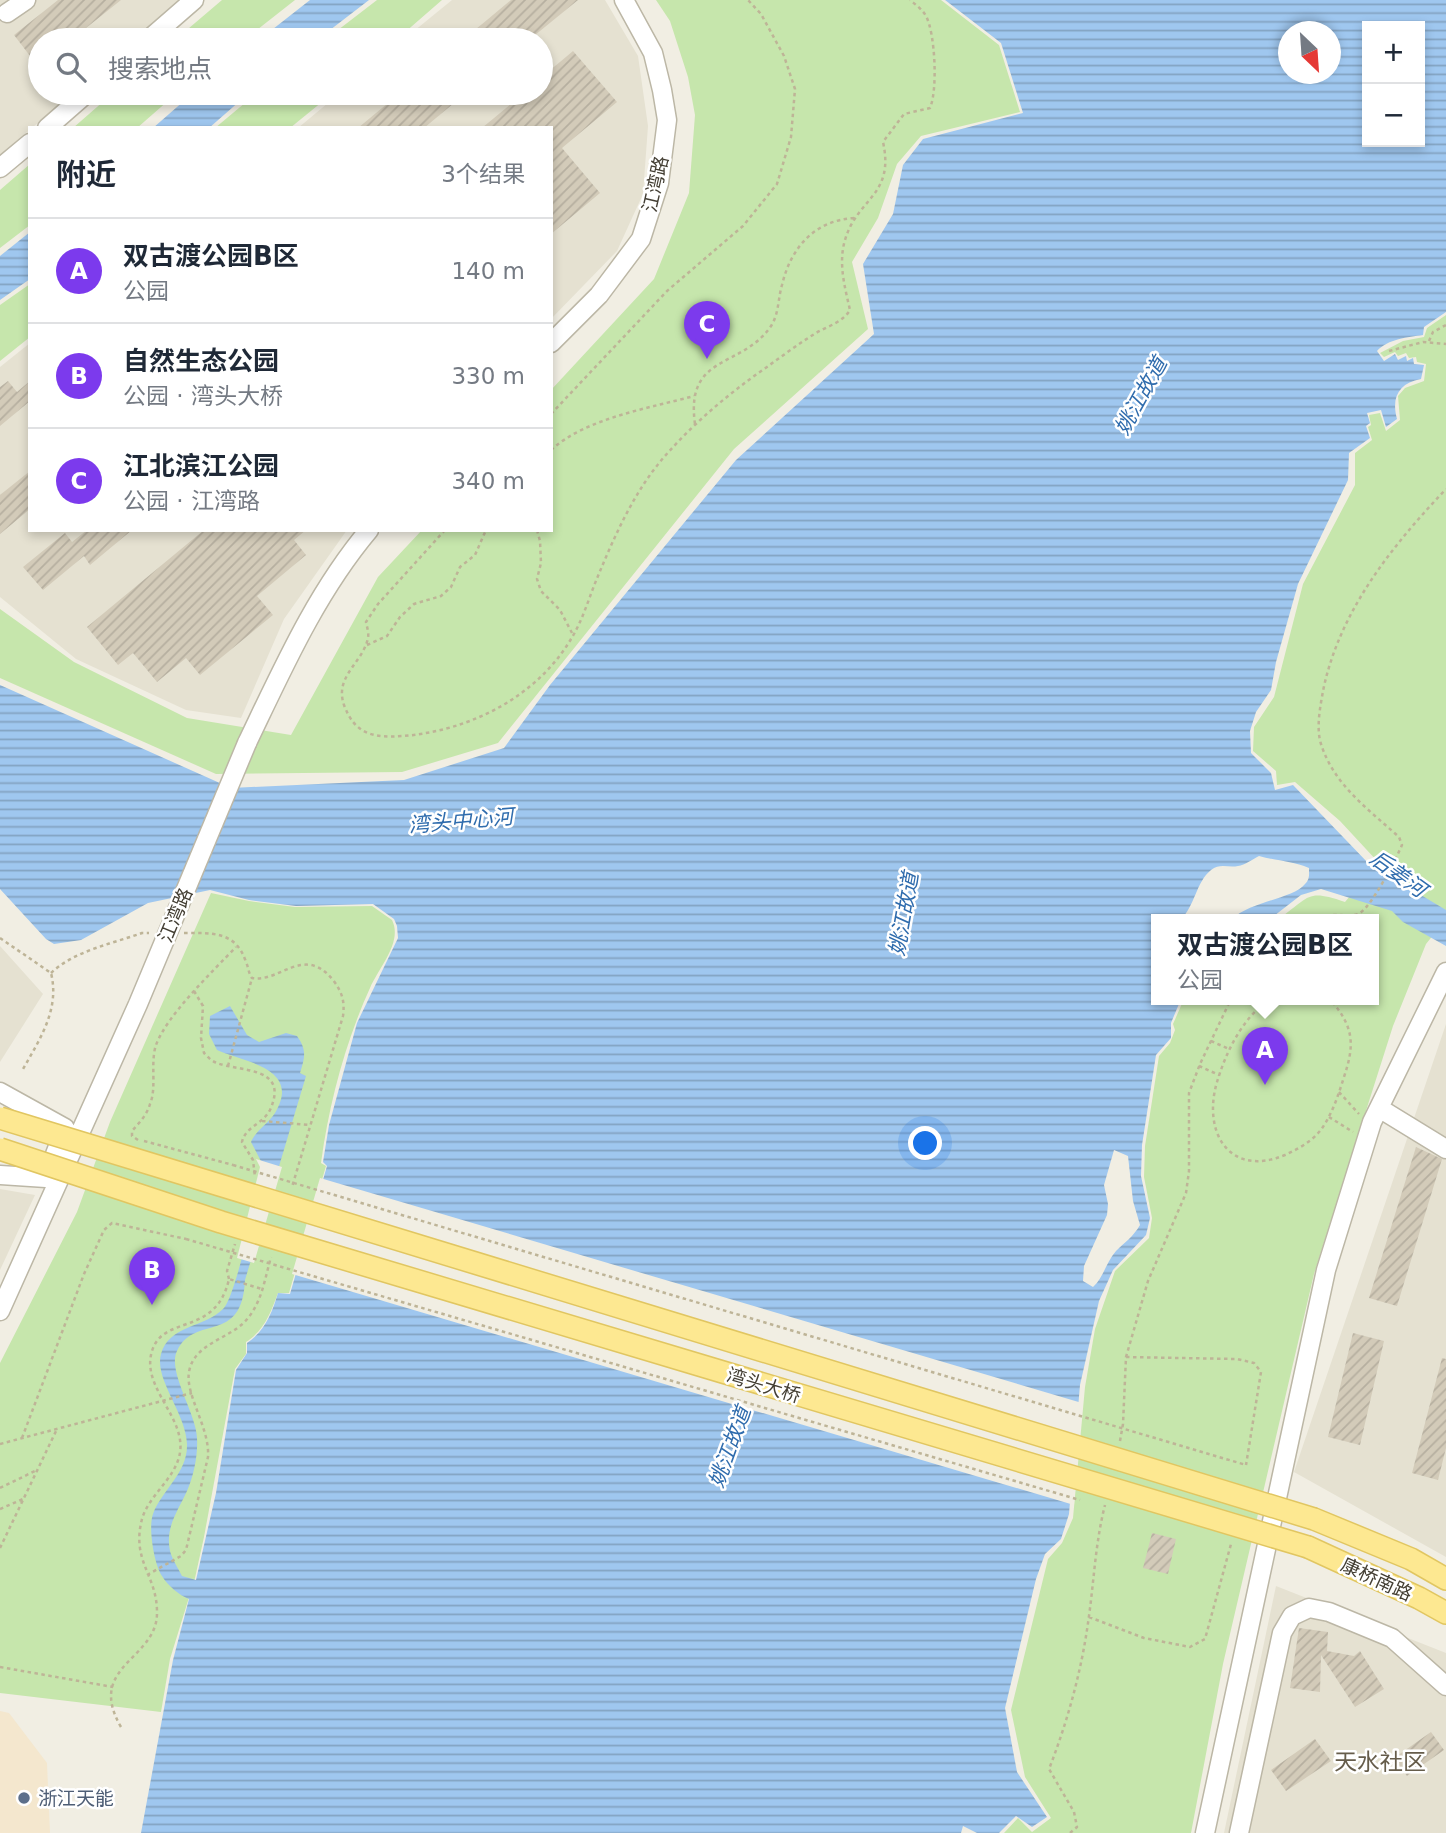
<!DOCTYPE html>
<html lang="zh">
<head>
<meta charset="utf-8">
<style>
	:root { --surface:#fff; --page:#f6f6f7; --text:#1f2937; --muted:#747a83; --line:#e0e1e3; --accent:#7c3aed }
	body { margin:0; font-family:"DejaVu Sans","Noto Sans SC",sans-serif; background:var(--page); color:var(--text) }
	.controls { position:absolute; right:21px; top:21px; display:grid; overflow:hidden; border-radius:0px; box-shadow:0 4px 10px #0003 }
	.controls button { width:63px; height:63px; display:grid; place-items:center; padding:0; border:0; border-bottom:2px solid var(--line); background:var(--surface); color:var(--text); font:35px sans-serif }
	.compass { position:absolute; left:1278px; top:21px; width:63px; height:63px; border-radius:50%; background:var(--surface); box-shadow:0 4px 10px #0003; rotate:155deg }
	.you { position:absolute; left:926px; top:1144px; width:24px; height:24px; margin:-18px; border:5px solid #fff; border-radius:50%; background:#1a73e8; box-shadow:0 0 0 10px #1a73e833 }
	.badge { display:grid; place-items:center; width:46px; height:46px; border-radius:50%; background:var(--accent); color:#fff; font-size:23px; font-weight:700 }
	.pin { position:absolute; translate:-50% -58px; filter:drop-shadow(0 2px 4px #0008) }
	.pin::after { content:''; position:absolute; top:37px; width:24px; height:21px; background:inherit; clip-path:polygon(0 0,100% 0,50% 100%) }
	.popup { position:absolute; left:1151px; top:914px; width:228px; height:91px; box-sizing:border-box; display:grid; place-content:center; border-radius:0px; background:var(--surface); filter:drop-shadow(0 2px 5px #0005); font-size:23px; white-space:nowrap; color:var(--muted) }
	.popup b { font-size:26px; color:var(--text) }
	.popup::after { content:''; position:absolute; left:50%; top:100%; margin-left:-14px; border:14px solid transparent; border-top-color:var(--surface) }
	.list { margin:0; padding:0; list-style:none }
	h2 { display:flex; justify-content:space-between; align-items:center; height:91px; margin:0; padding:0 28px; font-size:30px }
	h2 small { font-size:23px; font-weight:400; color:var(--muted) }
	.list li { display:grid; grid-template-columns:46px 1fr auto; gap:21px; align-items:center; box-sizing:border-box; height:105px; padding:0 28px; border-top:2px solid var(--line) }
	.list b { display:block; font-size:26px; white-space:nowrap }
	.list p { margin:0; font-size:23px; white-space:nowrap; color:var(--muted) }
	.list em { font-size:23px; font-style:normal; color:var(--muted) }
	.icon { flex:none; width:38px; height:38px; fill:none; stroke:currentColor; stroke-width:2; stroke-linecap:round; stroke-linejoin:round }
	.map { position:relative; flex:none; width:1446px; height:1833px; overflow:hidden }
	.search { position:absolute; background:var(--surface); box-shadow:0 4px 10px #0003; left:28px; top:28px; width:525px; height:77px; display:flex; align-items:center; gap:18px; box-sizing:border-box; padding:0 24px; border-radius:38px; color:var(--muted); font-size:26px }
	.panel { position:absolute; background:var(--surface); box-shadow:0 4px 10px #0003; left:28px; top:126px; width:525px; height:406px; border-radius:0px }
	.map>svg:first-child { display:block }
	.residential { fill:#e5e1d1 }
	.commercial { fill:#f4e7ce }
	.park { fill:#c6e6ac }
	.water { fill:url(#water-rules); fill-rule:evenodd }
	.pier { fill:#f1eee3 }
	.building { fill:url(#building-hatch) }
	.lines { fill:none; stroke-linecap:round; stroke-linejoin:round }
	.minor-casing { stroke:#bcb7a6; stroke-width:21 }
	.major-casing { stroke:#e1c661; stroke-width:24 }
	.path { stroke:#beb497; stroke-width:2.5; stroke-dasharray:3.5 3.5; stroke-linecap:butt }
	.minor { stroke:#fff; stroke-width:18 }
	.major { stroke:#fde891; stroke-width:21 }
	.minor-bridge-casing { stroke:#bcb7a6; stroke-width:21; stroke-linecap:butt }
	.major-bridge-casing { stroke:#e1c661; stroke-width:24; stroke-linecap:butt }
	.path-bridge { stroke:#beb497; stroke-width:2.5; stroke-dasharray:3.5 3.5; stroke-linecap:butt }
	.minor-bridge { stroke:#fff; stroke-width:18 }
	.major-bridge { stroke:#fde891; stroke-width:21 }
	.service-dot { fill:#5c6f8a; stroke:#fff; stroke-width:2.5 }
	.labels { text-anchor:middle; stroke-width:5; stroke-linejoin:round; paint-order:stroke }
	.street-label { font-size:19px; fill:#433e33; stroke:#fff }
	.service-label { font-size:19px; fill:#4e5e75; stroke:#fff; text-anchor:start }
	.water-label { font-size:21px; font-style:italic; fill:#2f6cad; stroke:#fff }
	.quarter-label { font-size:23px; fill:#665d4b; stroke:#fff }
</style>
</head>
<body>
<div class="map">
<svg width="1446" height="1833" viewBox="0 0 1446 1833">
	<defs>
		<pattern id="water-rules" width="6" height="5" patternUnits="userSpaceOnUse" patternTransform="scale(1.75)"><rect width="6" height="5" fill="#9fc7ef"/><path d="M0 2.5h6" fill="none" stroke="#83a3c2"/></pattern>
		<pattern id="building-hatch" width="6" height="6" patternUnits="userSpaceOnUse" patternTransform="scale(1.75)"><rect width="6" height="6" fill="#d3cbb9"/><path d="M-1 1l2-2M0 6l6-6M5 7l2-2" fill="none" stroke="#b6afa0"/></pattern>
	</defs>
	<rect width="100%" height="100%" fill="#f1eee3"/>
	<path class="residential" d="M0,0H182L135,40H40V93H73L0,155Z
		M452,0H605L638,56L648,126L643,194L617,251L551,319V128H298L340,93H541V40H403Z
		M30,343V530H347L284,619L241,718L186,710L76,659L0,597V367Z
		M0,946L43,994L0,1062Z
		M1446,1024V1557L1294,1472Z
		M0,1189L35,1195L0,1270Z
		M1276,1586L1446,1653V1833H1224Z"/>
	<path class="commercial" d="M0,1711L9,1713L47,1763L50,1833H0Z"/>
	<path class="park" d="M222,0H295L244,40H175Z
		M377,0H442L396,40H325Z
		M656,0H941L999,45L1020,112L921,136L897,164L878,218L852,262L868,329L734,449L498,743L402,772L216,774L0,678V609L74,662L187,718L291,735L378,577L422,530H551V390L654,279L689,193L695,115L688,77L670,21Z
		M113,93H177L137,128H73Z
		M257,93H333L290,128H215Z
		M30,164V225L0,248V190Z
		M30,284V337L0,361V305Z
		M1446,315V919L1426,944L1393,1026L1314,1274L1223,1664L1191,1833H1004L1018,1818L1032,1832L1051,1818L1025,1777L1011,1710L1048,1559L1062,1543L1073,1518L1085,1387L1095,1329L1115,1271L1149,1238L1152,1218L1144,1177L1145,1146L1159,1056L1170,1043L1175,1030L1173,1024L1184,999H1374V919H1278C1310,898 1305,888 1345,902L1378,862L1340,821L1295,782L1277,785L1276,771L1253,751L1254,727L1274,697L1303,584L1355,485V453L1372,440L1368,427L1371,425L1369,415L1380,413L1386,431L1400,420L1398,396L1405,388L1424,381L1426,364L1417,362L1416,357L1409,358L1406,353L1398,356L1395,352L1384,357L1380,353L1403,341L1424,337L1427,328Z
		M211,893L249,901L295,907L372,906L392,920C403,942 379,967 370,988C345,1043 329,1104 321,1163L326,1166L289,1293H278C271,1312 264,1331 246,1342V1354L235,1369L204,1537L195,1578L170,1659L161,1712L0,1693V1363L77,1212L110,1122Z"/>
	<path class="water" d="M310,0H369L317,40H259Z
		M945,0H1446V312L1424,327L1423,335C1408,337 1388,339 1377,351L1384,361L1395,354L1398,360L1406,356L1407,361L1413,358L1414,364L1424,365L1421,379C1399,383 1391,397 1397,419L1386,427L1381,410L1367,413L1370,423L1366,426L1370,438L1349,453L1348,480L1298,584L1276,662L1271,690L1256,712L1250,731L1251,753L1271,773L1275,790L1293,785L1369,864L1446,910V946L1403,922L1392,911L1321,889L1301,895L1270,919H1232C1251,901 1293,899 1305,884C1310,879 1309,874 1309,868C1292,861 1277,861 1259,856C1253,859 1245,865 1238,866C1228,868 1220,863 1211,870C1196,882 1195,906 1181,919H1156V999H1181L1171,1023V1038L1156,1055L1142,1145L1141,1176L1150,1218L1146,1235L1113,1270L1099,1301L1080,1385L1069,1514L1061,1539L1045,1554L1036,1579L1005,1708L1017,1772L1047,1817L1032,1827L1016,1816L999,1833H977L963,1826L961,1833H141L173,1660L189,1599C179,1595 168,1586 162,1576C154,1564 148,1527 153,1514C162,1490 188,1473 187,1444C186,1413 154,1379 161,1354C169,1325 204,1328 223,1309C236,1297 258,1190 264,1167L251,1142C256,1130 268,1124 275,1113C302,1068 244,1062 217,1050L209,1034L210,1016L230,1006L247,1035L259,1042L286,1033L297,1036C307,1050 305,1057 300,1073L306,1076L245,1280C242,1346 195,1313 177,1351C167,1371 196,1413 197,1438C198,1455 194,1475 187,1491C178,1511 165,1527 170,1551C172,1559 178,1568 182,1576L196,1580L216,1493L236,1370L247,1353V1343C265,1331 272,1313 278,1293L290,1294L327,1166L323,1162L329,1125L357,1023L398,938L397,926L394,919L373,904L296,906L249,900L210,890L148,903L81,940L54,944L46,939L0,889V685L231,788L404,780L504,748L550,685L736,460L874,334L863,264L893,214L903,165L923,139L1023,113L1001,43ZM1367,26H1420V142H1367ZM1288,32H1330V74H1288ZM1114,1150L1128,1156L1133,1201L1140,1225C1133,1237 1125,1242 1116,1251C1106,1262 1104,1277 1093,1287L1083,1281L1084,1266L1107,1215L1108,1204L1104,1185Z
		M193,93H249L209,128H153Z
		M30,232V279L0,300V256Z"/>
	<path class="pier" d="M256,1159L282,1167L254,1263L237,1258L260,1167Z
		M320,1178L1082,1403L1074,1505L292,1274Z"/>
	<path class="building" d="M58,0H121L71,40H40V69L14,35Z
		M511,0H578L529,40H463Z
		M573,51L617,102L562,148L600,193L551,234V128H482L524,93H541V78Z
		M400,93H466L424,128H358Z
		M8,381L17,392L30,381V401L0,426V387Z
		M30,471V509L0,534V495Z
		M87,530H132L90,565L84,556L43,590L23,567L65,533L72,542Z
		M204,530H306L294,540L306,555L257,596L273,615L200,675L186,658L157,682L133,653L118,665L87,627Z
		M1416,1147L1442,1159L1397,1306L1369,1298Z
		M1353,1333L1384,1341L1360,1445L1328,1437Z
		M1442,1358L1446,1359V1448L1438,1480L1412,1473Z
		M1152,1533L1176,1539L1168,1574L1143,1568Z
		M1299,1628L1328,1632L1327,1651L1354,1656L1360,1651L1384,1689L1355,1707L1321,1655L1320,1692L1290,1688Z
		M1431,1732L1444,1750L1407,1776L1394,1758Z
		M1315,1739L1331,1761L1286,1791L1271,1770Z"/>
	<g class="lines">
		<defs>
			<path id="minor" d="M7,13L26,0
				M148,40L194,0
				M47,128L87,93
				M0,168L30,143
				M551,343L599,295L641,239L659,183L667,120L662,90L653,53L624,0
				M247,743C283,668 316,593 369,530
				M0,1092L65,1128L46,1178L0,1175
				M1379,1108L1446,1149
				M0,1311L138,1004L166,937
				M1205,1833L1326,1270L1372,1122L1446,972
				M1239,1833L1282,1633L1292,1616L1309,1608L1329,1612L1392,1638L1446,1686"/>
			<path id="major" d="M1314,1519L1411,1559L1446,1579
				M1308,1547L1419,1598L1446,1613"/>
		</defs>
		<use href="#minor" class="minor-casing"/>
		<use href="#major" class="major-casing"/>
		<path class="path" d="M1429,341L1433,332L1446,325
			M1389,351L1423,342L1446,344
			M551,414L667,291L743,226L777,184L791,137L795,89L784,56L761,14L748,0
			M695,424C685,353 742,369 771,326C779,314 778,298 782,285C791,247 815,220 855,218
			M551,450C586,418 650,408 694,396
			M445,530L378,604L366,622C367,627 369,633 368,638C363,663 334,676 344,705C355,735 374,738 403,736C468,731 536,698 571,639C583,620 589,597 598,576C615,535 635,490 665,456C694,423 727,395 764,369C781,357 798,344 816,333C828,326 843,322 850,310C845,288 838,263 845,240C857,198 895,196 883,142L904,114L930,108C938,89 935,33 926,16C922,9 916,5 910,0
			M537,530L540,541L541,563L537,579L541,591L560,610L572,633
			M367,645L387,636L400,617L414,604L441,596L451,587L460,567L475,555L486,530
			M1320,919C1332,911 1345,918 1358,914C1370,910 1396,859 1402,845L1399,837C1368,809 1334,785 1321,744C1316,728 1320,708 1323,691C1339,612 1391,547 1446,489
			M184,933C212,933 236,931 246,962C249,969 248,972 252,978C280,983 304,944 333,980C342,992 345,1001 343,1016L292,1187
			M0,938L51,973C60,1009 40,1039 23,1069
			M51,973C74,951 111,944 142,933H149
			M194,991L203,1006L201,1038L204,1053C208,1057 211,1061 217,1063C240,1072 290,1066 270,1110C263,1124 245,1127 242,1142L253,1160L255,1177
			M1271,999C1243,1016 1226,1052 1217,1082C1202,1133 1230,1178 1285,1155C1298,1149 1311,1142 1320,1131C1332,1115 1338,1096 1344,1077C1355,1044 1354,1027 1330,999
			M1211,1041L1229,1049
			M228,1066L252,978
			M1199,1066L1219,1075
			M1339,1092L1359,1114
			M1329,1117L1353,1132
			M262,1121L310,1125
			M138,1140L132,1136V1131C139,1123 147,1115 150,1104C157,1088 150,1063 156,1045C167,1015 213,971 236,947
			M144,1141L233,1165
			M229,1279L227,1271L235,1244
			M1126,1357L1237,1359L1254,1363L1261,1372L1246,1465
			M22,1438L84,1274L104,1230L112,1223L186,1239
			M1120,1441L1123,1424L1126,1357L1148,1281L1186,1193L1189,1171V1093L1200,1064L1231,999
			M0,1444L192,1393
			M0,1488L37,1470
			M0,1509L23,1499
			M0,1548L57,1429
			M147,1575L181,1556L186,1550L208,1457C210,1428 185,1395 189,1372C194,1342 232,1339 248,1318C262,1301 265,1278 271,1257
			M1089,1617L1144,1638L1190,1647L1205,1639L1231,1544
			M0,1667L113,1687
			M121,1727C85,1665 158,1660 157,1612C157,1575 131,1561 142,1519C150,1491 185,1473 180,1440C176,1410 142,1383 152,1351C163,1314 216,1337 229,1279L262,1289
			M1070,1833L1077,1827L1074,1812L1049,1769C1067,1723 1081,1673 1088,1623C1094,1583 1095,1544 1105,1505"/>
		<use href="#minor" class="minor"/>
		<use href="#major" class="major"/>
		<defs>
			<path id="minor-bridge" d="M166,937L247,743"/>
			<path id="major-bridge" d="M0,1118L1314,1519
				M0,1149L221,1222L1308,1547"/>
		</defs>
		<use href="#minor-bridge" class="minor-bridge-casing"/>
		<use href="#major-bridge" class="major-bridge-casing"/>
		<path class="path-bridge" d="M233,1165L1246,1465
			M186,1239L1080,1500"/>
		<use href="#minor-bridge" class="minor-bridge"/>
		<use href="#major-bridge" class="major-bridge"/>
	</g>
	<circle class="service-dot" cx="24" cy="1798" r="7"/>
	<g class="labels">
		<g class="street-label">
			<text transform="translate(655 184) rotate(-77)" y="7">江湾路</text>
			<text transform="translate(175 915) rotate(-67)" y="7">江湾路</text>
			<text transform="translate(764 1385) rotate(17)" y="7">湾头大桥</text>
			<text transform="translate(1377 1579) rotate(25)" y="7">康桥南路</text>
		</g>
		<g class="service-label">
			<text x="38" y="1805">浙江天能</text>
		</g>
		<g class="water-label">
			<text transform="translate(1141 396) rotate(-61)" y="7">姚江故道</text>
			<text transform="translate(461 821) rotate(-5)" y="7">湾头中心河</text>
			<text transform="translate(1398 874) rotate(36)" y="7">后姜河</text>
			<text transform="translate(904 914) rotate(-80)" y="7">姚江故道</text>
			<text transform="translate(730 1447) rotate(-70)" y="7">姚江故道</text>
		</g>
		<g class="quarter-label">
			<text x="1380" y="1770">天水社区</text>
		</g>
	</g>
</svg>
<div class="controls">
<button>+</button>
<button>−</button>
</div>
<svg class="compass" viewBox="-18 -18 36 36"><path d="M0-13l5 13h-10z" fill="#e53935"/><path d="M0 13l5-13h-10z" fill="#747a83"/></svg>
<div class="you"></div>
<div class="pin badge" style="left:1265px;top:1085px">A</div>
<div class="popup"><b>双古渡公园B区</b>公园</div>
<div class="pin badge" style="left:152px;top:1305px">B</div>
<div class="pin badge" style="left:707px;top:359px">C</div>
<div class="search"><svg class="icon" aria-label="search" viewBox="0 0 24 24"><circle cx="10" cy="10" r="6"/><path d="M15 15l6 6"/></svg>搜索地点</div>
<section class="panel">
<h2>附近<small>3个结果</small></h2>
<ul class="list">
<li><span class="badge">A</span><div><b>双古渡公园B区</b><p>公园</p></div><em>140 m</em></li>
<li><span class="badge">B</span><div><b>自然生态公园</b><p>公园 · 湾头大桥</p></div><em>330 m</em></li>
<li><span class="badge">C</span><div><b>江北滨江公园</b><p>公园 · 江湾路</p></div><em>340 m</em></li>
</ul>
</section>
</div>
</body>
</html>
